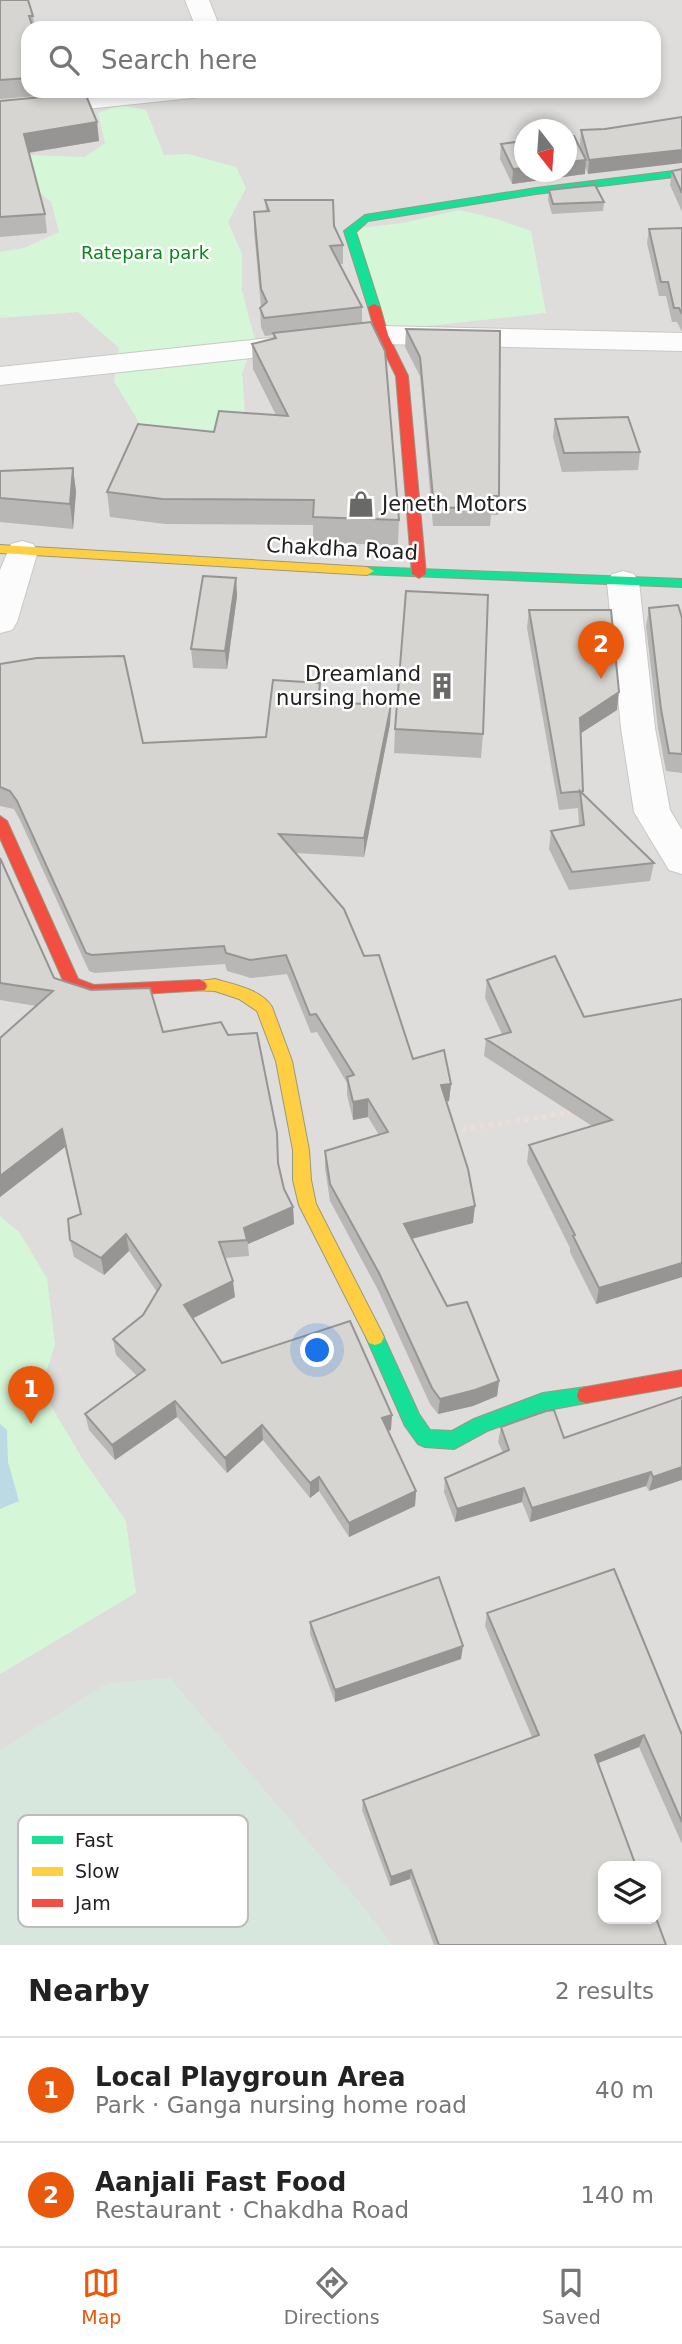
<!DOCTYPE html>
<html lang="en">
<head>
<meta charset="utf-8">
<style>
	:root { --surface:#fff; --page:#f2f2f2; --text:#222; --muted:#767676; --line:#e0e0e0; --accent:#ea580c }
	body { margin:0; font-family:"DejaVu Sans",sans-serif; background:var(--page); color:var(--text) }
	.controls { position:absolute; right:21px; bottom:21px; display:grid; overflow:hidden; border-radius:14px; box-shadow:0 4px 10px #0003 }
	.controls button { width:63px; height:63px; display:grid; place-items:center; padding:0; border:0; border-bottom:2px solid var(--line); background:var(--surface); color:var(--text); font:35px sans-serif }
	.compass { position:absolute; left:514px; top:119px; width:63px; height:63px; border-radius:50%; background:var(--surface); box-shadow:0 4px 10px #0003; rotate:163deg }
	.you { position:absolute; left:318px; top:1351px; width:24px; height:24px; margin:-18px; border:5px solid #fff; border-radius:50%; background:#1a73e8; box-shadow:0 0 0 10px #1a73e833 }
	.badge { display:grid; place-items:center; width:46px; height:46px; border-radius:50%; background:var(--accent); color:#fff; font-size:23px; font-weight:700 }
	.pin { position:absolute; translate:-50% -58px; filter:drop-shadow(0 2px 4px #0008) }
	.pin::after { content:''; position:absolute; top:37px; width:24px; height:21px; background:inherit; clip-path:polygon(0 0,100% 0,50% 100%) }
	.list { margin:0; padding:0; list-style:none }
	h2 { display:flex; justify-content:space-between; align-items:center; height:91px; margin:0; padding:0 28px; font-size:30px }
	h2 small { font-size:23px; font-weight:400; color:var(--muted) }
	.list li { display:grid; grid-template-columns:46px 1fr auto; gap:21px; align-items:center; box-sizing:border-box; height:105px; padding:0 28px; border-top:2px solid var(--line) }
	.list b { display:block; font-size:26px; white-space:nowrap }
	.list p { margin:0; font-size:23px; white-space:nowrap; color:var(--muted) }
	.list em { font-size:23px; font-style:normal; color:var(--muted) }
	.icon { flex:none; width:38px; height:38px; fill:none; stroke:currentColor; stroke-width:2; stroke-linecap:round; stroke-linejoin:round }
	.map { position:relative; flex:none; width:682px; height:1945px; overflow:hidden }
	.search { position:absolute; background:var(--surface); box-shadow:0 4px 10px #0003; left:21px; right:21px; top:21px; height:77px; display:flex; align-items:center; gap:18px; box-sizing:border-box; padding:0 24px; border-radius:21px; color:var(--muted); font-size:26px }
	.sheet { height:301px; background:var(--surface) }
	nav { display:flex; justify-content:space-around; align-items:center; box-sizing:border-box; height:98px; border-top:2px solid var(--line); background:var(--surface); font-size:19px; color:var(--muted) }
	nav a { display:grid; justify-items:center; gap:4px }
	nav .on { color:var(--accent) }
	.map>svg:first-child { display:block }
	.residential { fill:#dedddb; fill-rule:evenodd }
	.wetland { fill:#d7e7de }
	.park { fill:#d6f6d8 }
	.water { fill:#bbdae4 }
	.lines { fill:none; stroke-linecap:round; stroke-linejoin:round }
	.street-casing { stroke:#c8c8c6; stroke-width:2 }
	.fast-casing { stroke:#979a80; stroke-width:2 }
	.slow-casing { stroke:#979a80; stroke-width:2 }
	.jam-casing { stroke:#979a80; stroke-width:2 }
	.path-far1 { stroke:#ecddd9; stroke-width:4.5; stroke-dasharray:3.5 3.5; stroke-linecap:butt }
	.path { stroke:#ecddd9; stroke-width:5; stroke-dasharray:4.5 4.5; stroke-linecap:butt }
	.street { fill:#fdfcfc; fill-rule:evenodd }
	.fast { fill:#16e098; fill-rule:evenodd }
	.slow { fill:#ffcf43; fill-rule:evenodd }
	.jam { fill:#f24e42; fill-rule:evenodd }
	.wall { fill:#b9b7b5 }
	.shaded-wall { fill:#969593 }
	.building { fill:#d7d5d2; stroke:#969593; stroke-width:2 }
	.labels { text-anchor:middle; stroke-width:5; stroke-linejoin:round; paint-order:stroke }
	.far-park-label { font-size:18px; fill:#048916; stroke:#fff }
	.poi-label { font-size:21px; fill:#212121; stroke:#fff; text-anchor:start }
	.street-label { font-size:21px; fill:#212121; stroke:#fff }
	.key { fill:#fff; stroke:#bcbcbc; stroke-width:2 }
	.key-label { font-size:19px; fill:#212121 }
</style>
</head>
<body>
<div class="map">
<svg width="682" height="1945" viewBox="0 0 682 1945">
	<rect width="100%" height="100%" fill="#efeeea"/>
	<path class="residential" d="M0,0H682V1945H0ZM28,28H654V91H28ZM524,130H566V172H524ZM603,1866H656V1919H603Z"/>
	<path class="wetland" d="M170,1678L366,1910L392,1945H0V1750L108,1683Z"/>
	<path class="park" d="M121,105L146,110L164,155L188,154L236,167L246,188L228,222L242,254V291L255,340L242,373L246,427L195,446L141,426L114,381L119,348L78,312L0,318V252L24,248L59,232L51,202L19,175L29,155L85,157L105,143L98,113Z
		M459,210L497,219L531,231L546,313L401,329L378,324L351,229L403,223Z
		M0,1216L19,1232L47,1278L55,1344L41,1389L82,1458L126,1521L136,1593L0,1674Z"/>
	<path class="water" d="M0,1424L7,1430L8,1462L19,1501L0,1509Z"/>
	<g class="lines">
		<defs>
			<path id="street" d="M185,0H209L220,28H196Z
				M116,91H204L201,96L192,98L0,118V102Z
				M382,326L682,333V351L382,344L0,385V367Z
				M22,541L33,544L38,551L17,622L12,630L0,633V570L11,544Z
				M623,571L634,574L639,582L655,728L670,810L682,830V874L669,870L634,812L621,728L607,582L612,574Z"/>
			<path id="fast" d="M682,170V176L536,194L368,221L356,232L380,307L374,310L368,307L344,231L365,215L536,188Z
				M367,567L682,579V587L362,574L360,571Z
				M375,1329L381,1331L419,1414L430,1430L452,1431L474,1419L543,1393L586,1387L593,1389L595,1395L593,1401L586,1403L543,1411L487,1431L454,1449L425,1447L418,1444L405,1426L366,1337L369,1331Z"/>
			<path id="slow" d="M0,545L367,567L374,571L367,575L0,553Z
				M215,979C234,985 261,989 272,1007L292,1061L309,1150L311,1180L316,1204L381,1331L384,1337L381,1343L375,1345L369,1343L299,1205L293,1180V1150L276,1061L257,1011L239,999L215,991L193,990L191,986L193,982Z"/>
			<path id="jam" d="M374,304L380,307L388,335L408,376L426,574L419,578L412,574L396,376L376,335L368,307Z
				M0,816L7,821L78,979L94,985L199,980L205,982L207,986L205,990L94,997L66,987L0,838Z
				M682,1370V1386L586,1403L579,1401L577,1395L579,1389L586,1387Z"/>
		</defs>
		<use href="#street" class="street-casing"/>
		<use href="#fast" class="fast-casing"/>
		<use href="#slow" class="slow-casing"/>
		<use href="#jam" class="jam-casing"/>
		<path class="path-far1" d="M560,1114L574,1112"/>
		<path class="path" d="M453,1131L571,1112"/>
		<use href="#street" class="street"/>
		<use href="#fast" class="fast"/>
		<use href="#slow" class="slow"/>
		<use href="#jam" class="jam"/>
	</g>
	<path class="wall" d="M0,0L33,16L35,28H28V91H48L49,95L0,99Z
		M0,101L97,122L99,141L29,153L45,214L47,233L0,237Z
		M605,129L588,174L585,166V174L512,184L500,159L501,144L581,149L580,144L581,130Z
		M682,169V212L670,185L672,171Z
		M549,190L604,202L603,211L552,214L548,200Z
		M265,200L334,226L343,245V264H340L362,307V323L399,520L398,545L313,543V525L165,524L110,517L107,492L214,432L276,415L253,369L252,344L273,339V335L265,336L261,327L260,308L261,307L254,231V212L266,211Z
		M682,228V331L681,330L677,322H672L666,296H659L647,243L649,229Z
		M406,329L499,496L498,515H491L490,526H433L420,376L405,347Z
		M555,419L640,452L638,470L562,472L553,437Z
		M73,468L76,492L73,529L0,522V471Z
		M236,578L237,596L227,669L193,668L191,649Z
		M649,608L682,618V773L666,771L658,728L646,626Z
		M529,610L617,710L581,733L583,794L654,863L650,881L569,890L549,849L551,831L579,826L578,808L559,810L527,628Z
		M0,664L143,743L266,737L320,683V702L391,705L390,724L364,857L296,853L364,956L413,1059L451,1084L449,1101L446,1102L473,1223L412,1239L447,1306L499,1381L497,1396L473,1406L438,1414L430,1404L378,1290L330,1201L325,1168V1151L379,1135L368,1117L353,1120L347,1095V1083L317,1032L311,1033L287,974L251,978L227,971L225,964L95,973L89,971L20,820L14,809L0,806Z
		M395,729L483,734L481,758L394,753Z
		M0,858L54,978L163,1032L278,1165L284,1189L293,1207L294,1224L248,1244L249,1256L225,1258L235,1297L192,1318L222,1363L391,1430L388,1431L416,1491L415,1506L349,1537L319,1491L310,1498L263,1440L227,1473L177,1417L115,1460L89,1430L85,1414L137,1376L116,1355L113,1339L143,1315L157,1292L129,1251L104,1275L74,1257L70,1240L80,1214L65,1147L0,1197V1038L36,1006L0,1000Z
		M487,980L584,1017L682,999V1277L596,1304L570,1252V1248L527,1162L529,1145L592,1126L484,1056L486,1039L502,1034L485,998Z
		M682,1397L649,1491L646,1486L530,1522L522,1502L455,1522L444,1492L445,1478L503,1453L498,1442L501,1427L564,1438Z
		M487,1613L682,1735V1844L639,1747L598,1763L666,1945H434L410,1879L390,1886L362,1810L363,1800L532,1737L485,1626Z
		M310,1622L461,1659L335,1702L310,1634Z"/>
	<path class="shaded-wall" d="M97,122L99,141L26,153L24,134Z
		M682,150V163L588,174L589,160Z
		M586,160L585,174L512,184L513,169L524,168V172H566V162Z
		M73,468L76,492L73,529L70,504Z
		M236,578L237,596L227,669L225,651Z
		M619,692L617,710L578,735L580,718Z
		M391,705L390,724L364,857V838Z
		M451,1084L449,1101L440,1103L441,1085Z
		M368,1099V1117L353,1120V1102Z
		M62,1129L65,1147L0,1197V1176Z
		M475,1206L473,1223L403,1241L404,1224Z
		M293,1207L294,1224L248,1244L244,1228Z
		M126,1234L129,1251L104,1275L101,1258Z
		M682,1263V1277L596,1304L599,1288Z
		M233,1281L235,1297L186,1322L184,1305Z
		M499,1381L497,1396L473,1406L438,1414L440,1399Z
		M175,1401L177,1417L115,1460L112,1445Z
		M392,1415L391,1430L381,1433L382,1418Z
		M262,1425L263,1440L227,1473L225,1458Z
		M682,1467V1480L649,1491L653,1477Z
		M651,1472L646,1486L530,1522L532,1508Z
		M319,1477V1491L310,1498V1483Z
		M524,1488L522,1502L455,1522L457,1509Z
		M416,1491L415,1506L349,1537V1523Z
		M463,1646L461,1659L335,1702V1690Z
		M644,1735L639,1747L591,1766L595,1755Z
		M411,1870L410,1879L390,1886L391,1877Z"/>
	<path class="building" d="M0,0H28L33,16H29L33,28H28V78L0,80Z
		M85,93L97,122L24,134L45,214L0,217V101Z
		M682,117V150L589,160L581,130L605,129Z
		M574,136L586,160L566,162V137Z
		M524,141V168L513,169L501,144Z
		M682,169V193L672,171Z
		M595,185L604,202L553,204L549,190Z
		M265,200H333L334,226L343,245L330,246L362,307L264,318L260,308L267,302L261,289L254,212L269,211Z
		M682,228V314L679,308H674L668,282H661L649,229Z
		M371,322L385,351L399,520L313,517L314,500L162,499L107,492L138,424L214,432L219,411L288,416L252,344L276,338L273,333Z
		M406,329L500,331L499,496H492L491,507L434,508L420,357Z
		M628,417L640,452L564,453L555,419Z
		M73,468L70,504L0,498V471Z
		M203,576L236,578L225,651L191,649Z
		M406,591L488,595L483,734L395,729Z
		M678,605L682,618V754L669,753L661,709L649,608Z
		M529,610H611L619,692L580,718L583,791L561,793Z
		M124,656L143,743L266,737L273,680L320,683L318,702L391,705L364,838L279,834L344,909L364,956L379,955L413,1059L444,1050L451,1084L441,1085L468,1169L475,1206L404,1224L447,1306L467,1302L499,1381L475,1390L440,1399L432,1388L379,1273L330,1184L325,1151L388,1132L368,1099L353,1102L347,1077L354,1075L316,1014L310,1015L286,955L250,960L226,953L224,946L92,955L86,953L17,801L10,791L0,787V664L37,658Z
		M580,791L654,863L572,872L551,831L584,825Z
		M0,858L54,978L91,990L150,988L163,1032L221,1022L228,1035L257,1033L277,1133L278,1163L284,1189L293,1207L244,1228L247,1240L219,1242L233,1281L184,1305L222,1363L350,1321L392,1415L382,1418L416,1491L349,1523L319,1477L310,1483L262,1425L225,1458L175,1401L112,1445L85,1414L145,1370L113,1339L143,1315L161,1285L126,1234L101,1258L70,1240L68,1219L81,1214L62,1129L0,1176V1038L53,991L0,983Z
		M555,956L584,1017L682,999V1263L599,1288L573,1236L575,1235L529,1145L612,1120L486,1039L511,1032L487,980Z
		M682,1397V1467L653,1477L651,1472L532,1508L524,1488L457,1509L445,1478L509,1450L501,1427L546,1411L554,1410L564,1438Z
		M614,1569L682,1735V1822L644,1735L595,1755L636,1866H603V1919L656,1918L666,1945H439L411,1870L391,1877L363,1800L539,1735L487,1613Z
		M439,1577L463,1646L335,1690L310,1622Z"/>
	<defs>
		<symbol id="shop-bare" viewBox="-9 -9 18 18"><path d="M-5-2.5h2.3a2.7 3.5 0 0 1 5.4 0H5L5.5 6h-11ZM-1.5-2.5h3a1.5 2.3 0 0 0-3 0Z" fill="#696967" stroke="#fff" stroke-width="2.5" paint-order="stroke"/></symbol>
		<symbol id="building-bare" viewBox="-9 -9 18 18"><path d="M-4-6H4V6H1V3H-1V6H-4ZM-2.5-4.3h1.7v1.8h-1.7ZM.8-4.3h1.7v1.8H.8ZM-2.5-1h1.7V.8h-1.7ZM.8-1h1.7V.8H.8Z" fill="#696967" stroke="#fff" stroke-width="2.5" paint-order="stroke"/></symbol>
	</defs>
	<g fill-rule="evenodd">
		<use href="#shop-bare" x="342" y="485" width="38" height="38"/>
		<use href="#building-bare" x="423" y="667" width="38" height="38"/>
	</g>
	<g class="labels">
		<g class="far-park-label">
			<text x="145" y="259">Ratepara park</text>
		</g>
		<g class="poi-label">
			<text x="382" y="511">Jeneth Motors</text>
			<text x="421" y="681" text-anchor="end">Dreamland<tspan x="421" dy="24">nursing home</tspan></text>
		</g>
		<g class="street-label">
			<text transform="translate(342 549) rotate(3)" y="7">Chakdha Road</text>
		</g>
	</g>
	<rect x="18" y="1815" width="230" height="112" rx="10" class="key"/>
	<rect x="32" y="1836" width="31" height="8" fill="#16e098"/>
	<rect x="32" y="1867" width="31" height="9" fill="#ffcf43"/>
	<rect x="32" y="1899" width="31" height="8" fill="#f24e42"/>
	<g class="key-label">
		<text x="75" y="1847">Fast</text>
		<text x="75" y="1878">Slow</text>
		<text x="75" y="1910">Jam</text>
	</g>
</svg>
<div class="controls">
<button><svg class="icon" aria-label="layers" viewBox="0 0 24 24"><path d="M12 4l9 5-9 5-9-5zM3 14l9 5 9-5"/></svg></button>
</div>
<svg class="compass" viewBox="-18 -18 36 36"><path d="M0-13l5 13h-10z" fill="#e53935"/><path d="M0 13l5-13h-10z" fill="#767676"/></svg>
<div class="you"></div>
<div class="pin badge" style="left:31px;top:1424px">1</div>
<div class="pin badge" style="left:601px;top:679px">2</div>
<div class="search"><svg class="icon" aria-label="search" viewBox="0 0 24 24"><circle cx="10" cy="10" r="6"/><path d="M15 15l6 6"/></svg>Search here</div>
</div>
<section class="sheet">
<h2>Nearby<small>2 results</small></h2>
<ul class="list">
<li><span class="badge">1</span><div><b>Local Playgroun Area</b><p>Park · Ganga nursing home road</p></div><em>40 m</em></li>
<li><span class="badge">2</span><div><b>Aanjali Fast Food</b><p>Restaurant · Chakdha Road</p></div><em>140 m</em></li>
</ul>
</section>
<nav>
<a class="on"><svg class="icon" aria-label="map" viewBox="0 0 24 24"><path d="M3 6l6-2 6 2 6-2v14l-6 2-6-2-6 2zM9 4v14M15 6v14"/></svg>Map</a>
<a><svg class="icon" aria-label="directions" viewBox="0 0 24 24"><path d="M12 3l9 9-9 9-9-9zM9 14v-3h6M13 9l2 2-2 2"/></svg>Directions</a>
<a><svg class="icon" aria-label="saved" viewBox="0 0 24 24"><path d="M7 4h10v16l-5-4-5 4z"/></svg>Saved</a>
</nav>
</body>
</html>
